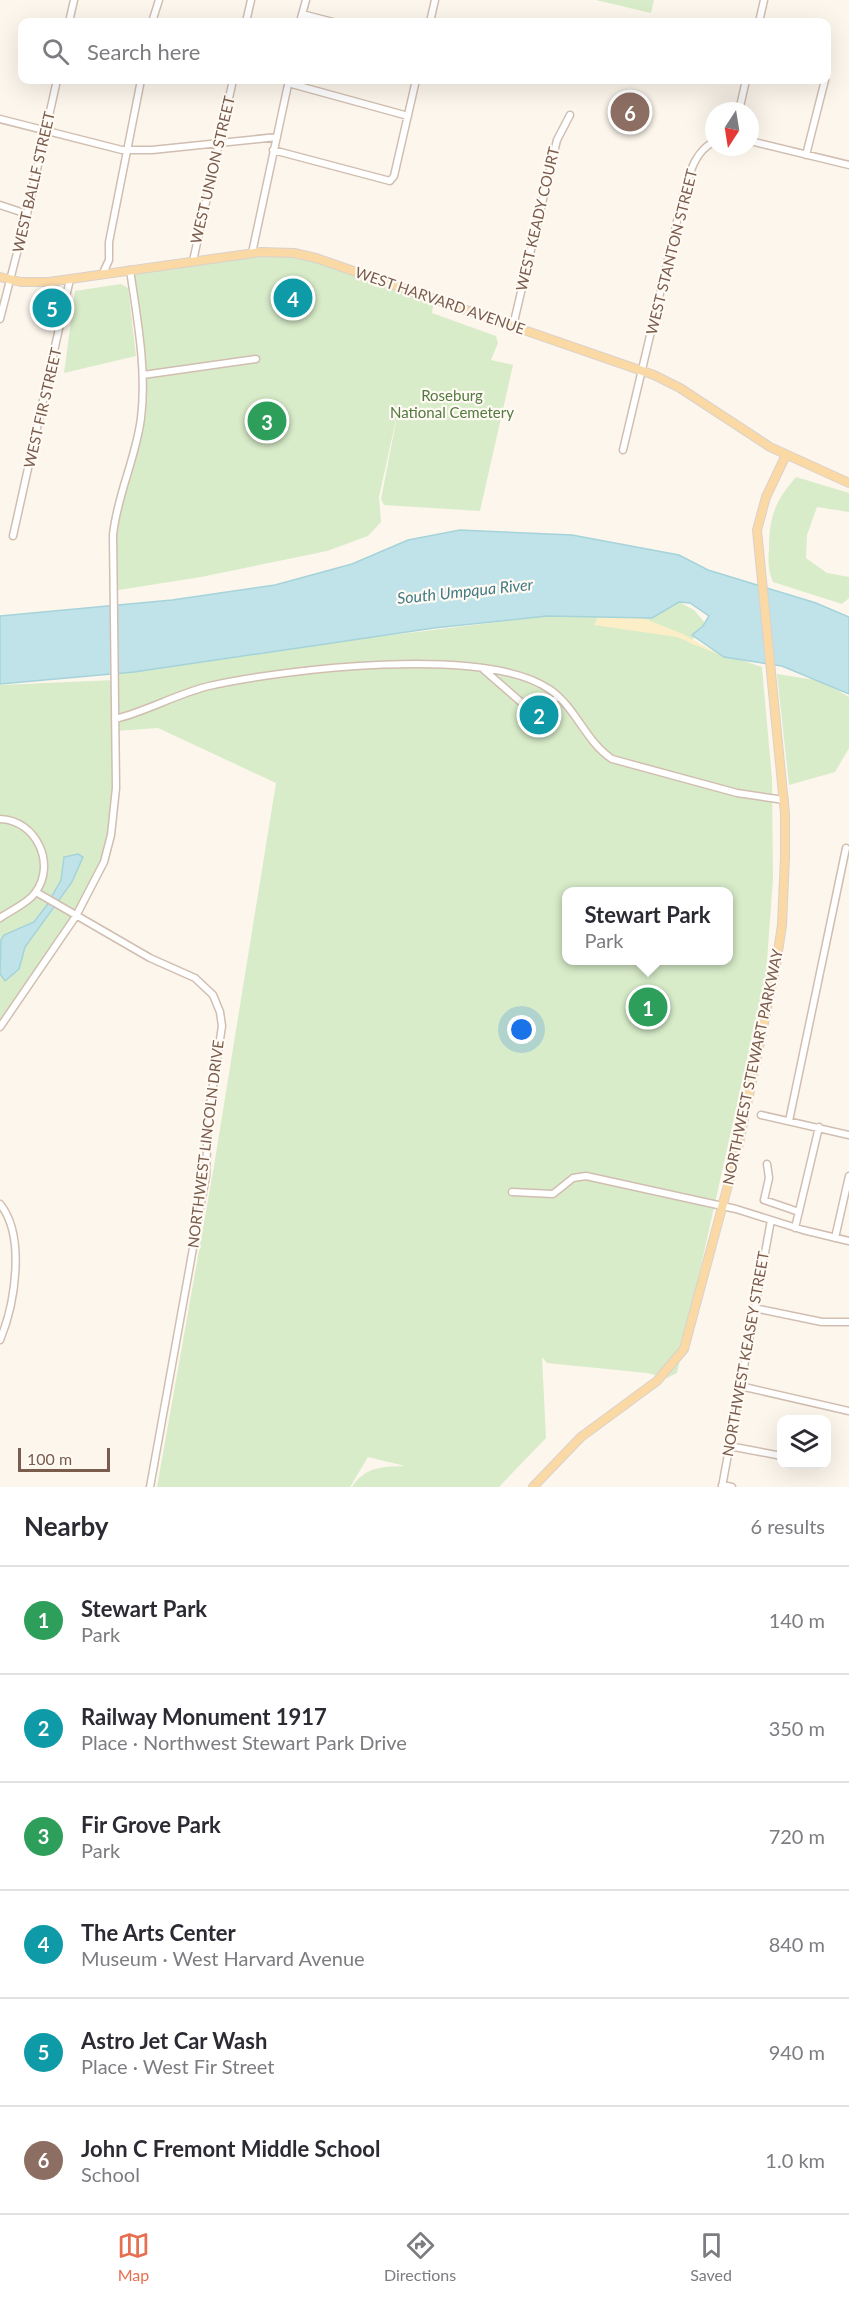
<!DOCTYPE html>
<html lang="en">
<head>
<meta charset="utf-8">
<style>
	:root { --surface:#fff; --page:#f7f7f7; --text:#2b2b33; --muted:#7c7c81; --line:#e1e1e2; --accent:#e76f51 }
	body { margin:0; font-family:Lato,sans-serif; background:var(--page); color:var(--text) }
	.controls { position:absolute; right:18px; bottom:18px; display:grid; overflow:hidden; border-radius:12px; box-shadow:0 6px 24px #0002 }
	.controls button { width:54px; height:54px; display:grid; place-items:center; padding:0; border:0; border-bottom:2px solid var(--line); background:var(--surface); color:var(--text); font:30px sans-serif }
	.compass { position:absolute; left:705px; top:102px; width:54px; height:54px; border-radius:50%; background:var(--surface); box-shadow:0 6px 24px #0002; rotate:192deg }
	.scale { position:absolute; left:18px; bottom:15px; width:92px; box-sizing:border-box; padding-left:6px; border:3px solid #7a5c4d; border-top:0; font-size:16px; line-height:21px; white-space:nowrap; color:#7a5c4d; -webkit-text-stroke:4px #fffaf3; paint-order:stroke }
	.you { position:absolute; left:522px; top:1030px; width:21px; height:21px; margin:-15px; border:4px solid #fff; border-radius:50%; background:#1a73e8; box-shadow:0 0 0 9px #1a73e833 }
	.badge { display:grid; place-items:center; width:39px; height:39px; border-radius:50%; background:var(--accent); color:#fff; font-size:20px; font-weight:700 }
	.pin { position:absolute; translate:-50% -50%; border:3px solid #fff; box-shadow:0 2px 6px #0006 }
	.popup { position:absolute; left:562px; top:887px; width:171px; height:78px; box-sizing:border-box; display:grid; place-content:center; border-radius:12px; background:var(--surface); filter:drop-shadow(0 2px 4px #0005); font-size:20px; white-space:nowrap; color:var(--muted) }
	.popup b { font-size:22px; color:var(--text) }
	.popup::after { content:''; position:absolute; left:50%; top:100%; margin-left:-12px; border:12px solid transparent; border-top-color:var(--surface) }
	.list { margin:0; padding:0; list-style:none }
	h2 { display:flex; justify-content:space-between; align-items:center; height:78px; margin:0; padding:0 24px; font-size:26px }
	h2 small { font-size:20px; font-weight:400; color:var(--muted) }
	.list li { display:grid; grid-template-columns:39px 1fr auto; gap:18px; align-items:center; box-sizing:border-box; height:108px; padding:0 24px; border-top:2px solid var(--line) }
	.list b { display:block; font-size:22px; white-space:nowrap }
	.list p { margin:0; font-size:20px; white-space:nowrap; color:var(--muted) }
	.list em { font-size:20px; font-style:normal; color:var(--muted) }
	.icon { flex:none; width:33px; height:33px; fill:none; stroke:currentColor; stroke-width:2; stroke-linecap:round; stroke-linejoin:round }
	.map { position:relative; flex:none; width:849px; height:1487px; overflow:hidden }
	.search { position:absolute; background:var(--surface); box-shadow:0 6px 24px #0002; left:18px; right:18px; top:18px; height:66px; display:flex; align-items:center; gap:15px; box-sizing:border-box; padding:0 21px; border-radius:12px; color:var(--muted); font-size:22px }
	.sheet { height:726px; background:var(--surface) }
	nav { display:flex; justify-content:space-around; align-items:center; box-sizing:border-box; height:84px; border-top:2px solid var(--line); background:var(--surface); font-size:16px; color:var(--muted) }
	nav a { display:grid; justify-items:center; gap:3px }
	nav .on { color:var(--accent) }
	.map>svg:first-child { display:block }
	.green { fill:#d8ecc9; fill-rule:evenodd }
	.sand { fill:#fcefc7 }
	.water { fill:#bfe3e8; stroke:#a5d3da; stroke-width:1.5 }
	.lines { fill:none; stroke-linecap:round; stroke-linejoin:round }
	.minor-casing { stroke:#d1beb0; stroke-width:9 }
	.major-casing { stroke:#dad1cd; stroke-width:10 }
	.minor { stroke:#fff; stroke-width:6 }
	.major { stroke:#fbd9a5; stroke-width:8 }
	.labels { text-anchor:middle; stroke-width:4.5; stroke-linejoin:round; paint-order:stroke }
	.street-label { font-size:15px; fill:#7a5c4d; stroke:#fffaf3 }
	.park-label { font-size:15px; fill:#537a41; stroke:#fffaf3 }
	.water-label { font-size:16px; font-style:italic; fill:#437c86; stroke:#fffaf3 }
</style>
</head>
<body>
<div class="map">
<svg width="849" height="1487" viewBox="0 0 849 1487">
	<rect width="100%" height="100%" fill="#fdf6ec"/>
	<path class="green" d="M596,0H654L651,13Z
		M294,253L434,298L432,313L496,336L498,343L491,360L513,365L480,511L384,505L381,499L400,401L379,497L381,522L368,536L327,551L201,577L112,591L116,508L142,409L143,391L130,270L223,257Z
		M121,284L128,288L136,356L64,373L75,291Z
		M796,477L849,493V512L817,507L807,535L806,558L827,573L849,577V598L842,604L773,582C768,571 768,562 769,549C769,517 775,501 796,477Z
		M679,602L694,610L705,623L690,643L762,667L772,779L773,878L766,975L677,1373L667,1378L647,1373L547,1363L542,1357L546,1438L499,1487H352C366,1466 382,1467 405,1466L368,1457L350,1487H157L214,1166L276,783L158,728L116,731V788L104,862L85,900L0,1027V685L114,680L113,643L368,638L547,616L652,618ZM567,892H729V960H567Z
		M777,674L822,681L849,697V748L835,772L789,785Z"/>
	<path class="sand" d="M598,617L643,618L683,634L722,656L677,637L594,625Z"/>
	<path class="water" d="M460,530L572,535L679,555L708,570L816,603L849,617V694L782,666L724,657L692,635L703,626L709,616L690,603L679,602L652,618L547,616L434,628L134,672L0,684V616L172,600L275,585L352,564L408,540Z
		M78,854L83,857L72,882L25,947L19,969L5,981L0,974L1,940L4,935L34,922L47,905L61,880L64,857Z"/>
	<g class="lines">
		<defs>
			<path id="minor" d="M302,14L333,22
				M69,22L74,0
				M152,22L159,0
				M246,22L251,0
				M300,22L306,0
				M430,22L435,0
				M759,22L764,0
				M288,83L408,116
				M739,111L746,80
				M0,119L122,150H152L277,137
				M750,141L849,165
				M273,150L390,181L394,176L416,80
				M806,155L825,80
				M0,205L27,214
				M252,253L289,80
				M193,261L233,80
				M103,273L109,260V242L141,80
				M0,319L27,214L57,80
				M513,326L557,140L570,115
				M143,375L256,359
				M623,450L683,196C689,176 694,151 714,142
				M13,536L70,279
				M483,669L522,703L547,707L558,696
				M115,719C148,711 176,694 209,686C285,669 484,645 549,689C576,707 585,741 612,759L737,793L784,800
				M0,819C36,820 57,864 35,893C27,904 11,910 0,918
				M36,892L150,958L195,978L213,995L220,1012L222,1026L208,1118L206,1176L150,1487
				M0,1027L76,916L104,862L111,835L116,788L113,535C117,495 136,458 141,418C147,370 137,318 130,270
				M761,1115L849,1135
				M789,1121L846,848
				M767,1164L769,1178L764,1200L799,1212
				M512,1192L553,1194L573,1178L586,1176L736,1209L803,1230L849,1241
				M0,1204C26,1236 15,1304 0,1340
				M795,1228L819,1127
				M835,1238L849,1176
				M754,1308L822,1322H848
				M740,1386L849,1411
				M729,1446L782,1456
				M722,1485L732,1487
				M722,1487L771,1220"/>
			<path id="major" d="M0,277L21,282H49L261,252L294,253L316,258L654,375L680,388L770,447L849,483
				M533,1487L581,1437L657,1381L684,1349L738,1148L776,965L782,925L785,857V814L757,530L766,497L786,455"/>
		</defs>
		<use href="#minor" class="minor-casing"/>
		<use href="#major" class="major-casing"/>
		<use href="#minor" class="minor"/>
		<use href="#major" class="major"/>
	</g>
	<g class="labels">
		<g class="street-label">
			<text transform="translate(213 170) rotate(-77)" y="5">WEST UNION STREET</text>
			<text transform="translate(34 182) rotate(-77)" y="5">WEST BALLF STREET</text>
			<text transform="translate(538 219) rotate(-77)" y="5">WEST KEADY COURT</text>
			<text transform="translate(672 252) rotate(-76)" y="5">WEST STANTON STREET</text>
			<text transform="translate(440 301) rotate(19)" y="5">WEST HARVARD AVENUE</text>
			<text transform="translate(43 408) rotate(-77)" y="5">WEST FIR STREET</text>
			<text transform="translate(753 1067) rotate(-78)" y="5">NORTHWEST STEWART PARKWAY</text>
			<text transform="translate(206 1144) rotate(-83)" y="5">NORTHWEST LINCOLN DRIVE</text>
			<text transform="translate(746 1354) rotate(-80)" y="5">NORTHWEST KEASEY STREET</text>
		</g>
		<g class="park-label">
			<text x="452" y="401">Roseburg<tspan x="452" dy="17">National Cemetery</tspan></text>
		</g>
		<g class="water-label">
			<text transform="translate(465 591) rotate(-6)" y="6">South Umpqua River</text>
		</g>
	</g>
</svg>
<div class="controls">
<button><svg class="icon" aria-label="layers" viewBox="0 0 24 24"><path d="M12 4l9 5-9 5-9-5zM3 14l9 5 9-5"/></svg></button>
</div>
<svg class="compass" viewBox="-18 -18 36 36"><path d="M0-13l5 13h-10z" fill="#e53935"/><path d="M0 13l5-13h-10z" fill="#7c7c81"/></svg>
<div class="scale">100 m</div>
<div class="you"></div>
<div class="pin badge" style="left:648px;top:1007px;background:#2e9e5b">1</div>
<div class="popup"><b>Stewart Park</b>Park</div>
<div class="pin badge" style="left:539px;top:715px;background:#0f9aa8">2</div>
<div class="pin badge" style="left:267px;top:421px;background:#2e9e5b">3</div>
<div class="pin badge" style="left:293px;top:298px;background:#0f9aa8">4</div>
<div class="pin badge" style="left:52px;top:308px;background:#0f9aa8">5</div>
<div class="pin badge" style="left:630px;top:112px;background:#8d6e63">6</div>
<div class="search"><svg class="icon" aria-label="search" viewBox="0 0 24 24"><circle cx="10" cy="10" r="6"/><path d="M15 15l6 6"/></svg>Search here</div>
</div>
<section class="sheet">
<h2>Nearby<small>6 results</small></h2>
<ul class="list">
<li><span class="badge" style="background:#2e9e5b">1</span><div><b>Stewart Park</b><p>Park</p></div><em>140 m</em></li>
<li><span class="badge" style="background:#0f9aa8">2</span><div><b>Railway Monument 1917</b><p>Place · Northwest Stewart Park Drive</p></div><em>350 m</em></li>
<li><span class="badge" style="background:#2e9e5b">3</span><div><b>Fir Grove Park</b><p>Park</p></div><em>720 m</em></li>
<li><span class="badge" style="background:#0f9aa8">4</span><div><b>The Arts Center</b><p>Museum · West Harvard Avenue</p></div><em>840 m</em></li>
<li><span class="badge" style="background:#0f9aa8">5</span><div><b>Astro Jet Car Wash</b><p>Place · West Fir Street</p></div><em>940 m</em></li>
<li><span class="badge" style="background:#8d6e63">6</span><div><b>John C Fremont Middle School</b><p>School</p></div><em>1.0 km</em></li>
</ul>
</section>
<nav>
<a class="on"><svg class="icon" aria-label="map" viewBox="0 0 24 24"><path d="M3 6l6-2 6 2 6-2v14l-6 2-6-2-6 2zM9 4v14M15 6v14"/></svg>Map</a>
<a><svg class="icon" aria-label="directions" viewBox="0 0 24 24"><path d="M12 3l9 9-9 9-9-9zM9 14v-3h6M13 9l2 2-2 2"/></svg>Directions</a>
<a><svg class="icon" aria-label="saved" viewBox="0 0 24 24"><path d="M7 4h10v16l-5-4-5 4z"/></svg>Saved</a>
</nav>
</body>
</html>
